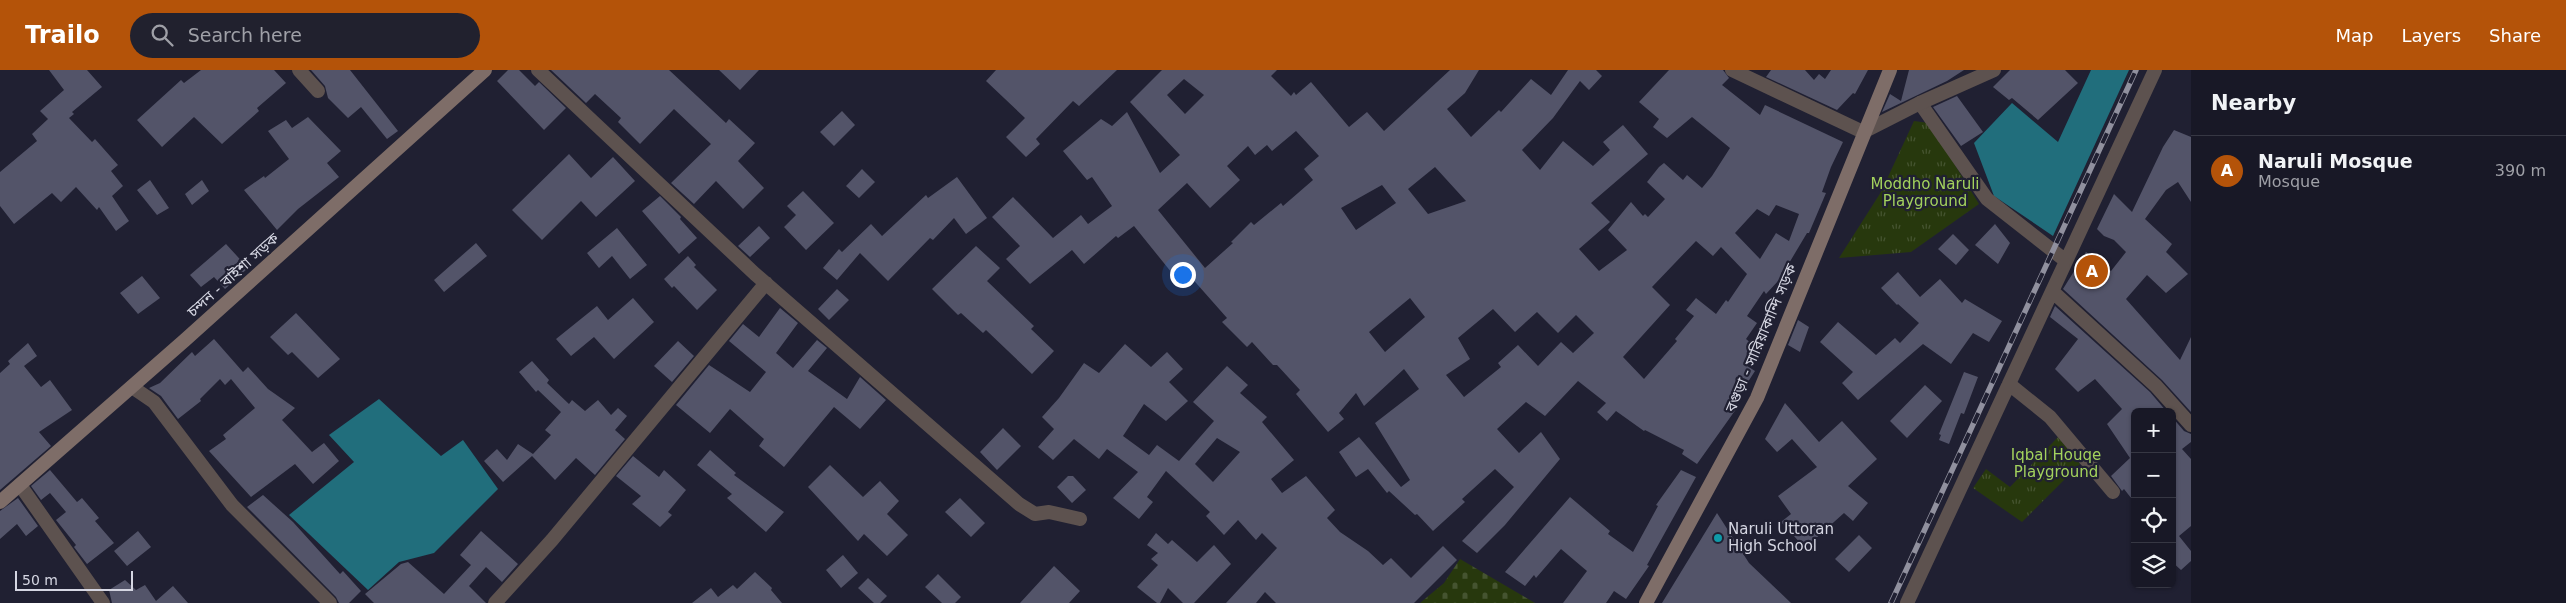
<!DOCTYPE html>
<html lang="en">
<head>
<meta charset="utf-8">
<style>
	:root { --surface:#181826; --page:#21212e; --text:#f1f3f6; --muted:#9fa0a7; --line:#363743; --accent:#b45309 }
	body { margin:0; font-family:"DejaVu Sans","Noto Sans Bengali",sans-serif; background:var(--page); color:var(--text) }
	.controls { position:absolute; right:15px; bottom:15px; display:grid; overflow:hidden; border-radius:8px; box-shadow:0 1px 4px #0004 }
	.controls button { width:45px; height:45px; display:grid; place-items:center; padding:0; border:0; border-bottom:1px solid var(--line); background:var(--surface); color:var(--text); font:25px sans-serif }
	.scale { position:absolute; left:15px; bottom:12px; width:118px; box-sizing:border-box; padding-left:5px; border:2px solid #d5d6e2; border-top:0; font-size:14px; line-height:18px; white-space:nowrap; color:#d5d6e2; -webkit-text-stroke:4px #202032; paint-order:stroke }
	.you { position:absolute; left:1182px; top:204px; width:18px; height:18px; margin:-12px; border:4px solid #fff; border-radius:50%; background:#1a73e8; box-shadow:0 0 0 8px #1a73e833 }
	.badge { display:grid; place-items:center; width:32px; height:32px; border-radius:50%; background:var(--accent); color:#fff; font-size:16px; font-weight:700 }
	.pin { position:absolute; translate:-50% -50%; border:2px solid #fff; box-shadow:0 1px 5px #0006 }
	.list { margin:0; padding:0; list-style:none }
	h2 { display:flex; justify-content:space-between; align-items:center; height:65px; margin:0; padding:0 20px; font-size:21px }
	h2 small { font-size:16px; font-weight:400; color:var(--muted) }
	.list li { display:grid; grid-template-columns:32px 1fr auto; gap:15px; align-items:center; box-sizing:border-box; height:70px; padding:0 20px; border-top:1px solid var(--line) }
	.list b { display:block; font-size:19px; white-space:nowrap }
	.list p { margin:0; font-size:16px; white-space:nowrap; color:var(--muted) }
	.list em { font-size:16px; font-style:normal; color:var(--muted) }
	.icon { flex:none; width:28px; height:28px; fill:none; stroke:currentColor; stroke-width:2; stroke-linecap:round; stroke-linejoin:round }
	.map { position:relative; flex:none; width:2191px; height:533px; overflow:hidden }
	header { display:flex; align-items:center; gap:30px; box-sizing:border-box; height:70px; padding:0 25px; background:var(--accent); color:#fff }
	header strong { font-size:24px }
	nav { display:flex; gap:28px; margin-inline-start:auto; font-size:18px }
	.search { width:350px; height:45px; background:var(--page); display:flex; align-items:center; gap:12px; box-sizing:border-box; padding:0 18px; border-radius:28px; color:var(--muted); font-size:19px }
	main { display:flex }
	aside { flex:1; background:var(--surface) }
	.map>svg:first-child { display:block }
	.grass { fill:url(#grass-tufts) }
	.cemetery { fill:url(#cemetery-stones) }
	.water { fill:#216e7c }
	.building { fill:#535469; fill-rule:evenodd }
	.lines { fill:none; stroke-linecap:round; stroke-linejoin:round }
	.minor { stroke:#5d524f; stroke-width:14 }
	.tertiary { stroke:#5d524f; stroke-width:14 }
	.secondary { stroke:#7e6d68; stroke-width:14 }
	.rail-casing { stroke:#90909e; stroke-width:5.5 }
	.rail { stroke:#202032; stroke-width:4; stroke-dasharray:11; stroke-linecap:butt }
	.culture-dot { fill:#0f9aa8; stroke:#202032; stroke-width:2 }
	.labels { text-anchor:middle; stroke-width:4.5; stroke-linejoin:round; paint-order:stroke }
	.park-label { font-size:15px; fill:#a3d25d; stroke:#202032 }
	.street-label { font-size:15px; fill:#d5d6e2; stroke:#202032 }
	.poi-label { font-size:15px; fill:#d5d6e2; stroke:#202032; text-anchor:start }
</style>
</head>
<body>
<header>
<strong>Trailo</strong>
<div class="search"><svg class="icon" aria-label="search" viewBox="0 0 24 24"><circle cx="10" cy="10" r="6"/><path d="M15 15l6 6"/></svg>Search here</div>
<nav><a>Map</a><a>Layers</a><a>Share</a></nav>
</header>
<main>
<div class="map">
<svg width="2191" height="533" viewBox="0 0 2191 533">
	<defs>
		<pattern id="grass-tufts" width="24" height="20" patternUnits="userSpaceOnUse" patternTransform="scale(1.25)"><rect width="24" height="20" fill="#27380d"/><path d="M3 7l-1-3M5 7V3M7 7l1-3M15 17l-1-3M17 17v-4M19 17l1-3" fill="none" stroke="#455430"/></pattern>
		<pattern id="cemetery-stones" width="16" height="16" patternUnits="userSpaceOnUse" patternTransform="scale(1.25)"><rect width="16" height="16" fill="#27380d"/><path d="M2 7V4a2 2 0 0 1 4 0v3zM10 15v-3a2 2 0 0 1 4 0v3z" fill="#455430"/></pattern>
	</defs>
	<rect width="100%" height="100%" fill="#202032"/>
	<path class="grass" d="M1914,51L1929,53L1979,134L1911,182L1839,188L1881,122Z
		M2058,367L2080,394L2022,452L1973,418L1986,399L2010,417Z"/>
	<path class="cemetery" d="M1460,489L1535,533H1420L1444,513Z"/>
	<path class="water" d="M2091,0H2129L2053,166L1994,126L1974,73L2012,33L2058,72Z
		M379,329L441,386L463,370L498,419L434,483L399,492L368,520L289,445L354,392L329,365Z"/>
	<path class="building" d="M49,0H87L102,17L72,42L74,44L69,48L92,72L95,69L118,95L111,101L123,116L112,126L129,151L116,161L99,137L97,140L76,117L61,132L52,123L14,154L0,136V102L37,71L32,64L48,49L40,41L64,20Z
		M201,0H274L286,13L257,38L259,41L222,74L194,47L162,77L137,50L181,10L184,13Z
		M311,0H350L398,61L387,69L361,37L348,48L328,28L325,16Z
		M508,0H519L535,16L539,12L566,38L544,60L497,11Z
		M551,0H669L726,53L729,49L755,73L738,91L764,118L743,139L716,111L694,134L671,113L711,74L674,39L640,74L618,52L621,48L595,24L586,33Z
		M719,0H759L740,20Z
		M996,0H1117L1079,36L1073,31L1036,69L1040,74L1026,87L1006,67L1025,48L986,11Z
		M1162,0H1277L1271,6L1291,26L1294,22L1296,25L1311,12L1349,57L1367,42L1384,61L1450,0H1479L1465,23L1447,39L1471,67L1499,40L1501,42L1531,9L1551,25L1568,0H1596L1602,6L1589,20L1580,11L1553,48L1522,80L1540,100L1563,71L1593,96L1610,80L1603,72L1623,55L1648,84L1591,133L1610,152L1579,179L1599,201L1627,180L1608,160L1631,132L1643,146L1645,144L1648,147L1665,129L1647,112L1659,97L1664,93L1683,110L1687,105L1702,118L1712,106L1730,78L1692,47L1667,68L1653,57L1659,49L1639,32L1669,0H1723L1729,8L1722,15L1760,45L1765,35L1843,72L1831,97L1822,122L1826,123L1809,163H1807L1779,210L1766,224L1764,221L1747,246L1757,253L1746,269L1757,278L1744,294L1755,301L1735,332L1739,335L1697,394L1682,384L1684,380L1645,360L1644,361L1616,341L1607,351L1597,342L1606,333L1578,311L1545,346L1526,332L1497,359L1519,383L1541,362L1560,389L1505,455L1477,483L1462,471L1514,417L1495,399L1462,429L1465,432L1433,461L1417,444L1415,445L1389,421L1387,423L1368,399L1356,407L1339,382L1359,367L1401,417L1410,410L1375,353L1419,319L1404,299L1364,336L1356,323L1339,343L1344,349L1328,362L1296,324L1300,320L1277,295H1273L1252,272L1247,277L1222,252L1227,248L1189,205L1180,213L1134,156L1118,168L1116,166L1084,194L1072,180L1030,214L1006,189L1020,176L992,147L1013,127L1053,168L1081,145L1088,154L1112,136L1092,107L1087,110L1063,81L1101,49L1112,56L1127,42L1160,103L1180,85L1130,32ZM1184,9L1204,25L1185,44L1167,25ZM1296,61L1319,86L1304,99L1313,110L1283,136L1281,133L1254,155L1251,152L1231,172L1233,173L1205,198L1158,140L1187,113L1210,138L1240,110L1227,96L1248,76L1255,85L1267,75L1272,81ZM1435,97L1466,131L1428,144L1408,119ZM1382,115L1396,133L1356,160L1341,138ZM1776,135L1799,144L1789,171L1776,163L1760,189L1735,163L1757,139L1769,146ZM1696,171L1713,186L1721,177L1747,204L1728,232L1726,230L1716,244L1696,228L1686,240L1694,246L1675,269L1677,271L1644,309L1623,287L1670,235L1652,217ZM1410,228L1425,247L1385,282L1369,262ZM1493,239L1515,262L1537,242L1558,263L1576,245L1594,263L1573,283L1561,272L1538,296L1518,275L1498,293L1501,297L1464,327L1446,305L1470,289L1458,268Z
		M1771,0H1805L1814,10L1819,4L1825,9L1831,0H1868L1855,24L1853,23L1837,40L1766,7Z
		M1909,0H1964L1947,11L1882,42L1890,24L1901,31Z
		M2010,0H2065L2078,13L2038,50L2012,28L2009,30L1993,17Z
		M1957,26L1983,62L1961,76L1933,37Z
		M842,41L855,55L834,76L820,62Z
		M308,47L341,81L327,93L339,107L298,139L277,160L244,120L264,106L265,108L289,89L268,61L286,50L292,58Z
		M2174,60L2191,67V132L2178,112L2166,120L2145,149L2172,174L2166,182L2188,204L2166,223L2147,205L2126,229L2180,290L2191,267V342L2162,310L2063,219L2086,182L2111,201L2126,182L2114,170L2104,166L2097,159L2114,124L2132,142L2163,77Z
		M569,84L591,108L613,87L635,111L596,147L581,131L542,170L512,140Z
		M862,99L875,112L859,128L846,116Z
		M957,107L987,148L966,164L954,148L933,170L930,168L888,211L860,183L837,210L823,198L839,179L842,182L871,154L882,166L926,125L928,128Z
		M150,110L169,138L157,145L137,120Z
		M202,110L209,121L192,135L185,124Z
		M803,121L834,153L806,180L784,157L796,145L787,136Z
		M660,126L681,147L680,149L697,168L679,184L642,141Z
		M1995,154L2010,173L1998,194L1975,175Z
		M759,156L770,168L750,187L738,176Z
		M617,158L647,195L630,209L612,186L599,198L587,183Z
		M1953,164L1969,180L1956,195L1938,179Z
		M476,173L487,186L444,222L434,210Z
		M226,174L248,198L225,219L214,207L201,217L190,205Z
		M976,176L1000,198L987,211L1034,256L1031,259L1054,281L1032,304L986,260L983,263L961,243L958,245L932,219Z
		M688,186L696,195L694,197L717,220L697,240L674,216L672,218L664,209Z
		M1898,202L1920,227L1940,209L1962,233L1965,229L2002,251L1989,272L1973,263L1951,294L1923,274L1858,330L1842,313L1853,302L1820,272L1838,252L1876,285L1895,268L1900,273L1919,253L1898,234L1897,235L1881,218Z
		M142,206L160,228L138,244L120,223Z
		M837,219L849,230L829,250L818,239Z
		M633,228L654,252L614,289L594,267L571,286L556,269L597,236L608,250Z
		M2055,236L2150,322L2167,342H2135V433L2124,419L2122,421L2111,406L2130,388L2107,354L2122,339L2095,309L2078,322L2055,299L2078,269L2050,247Z
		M780,238L798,253L776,283L793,298L817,270L827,278L808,301L847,329L860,307L886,330L860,359L834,337L784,397L759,376L764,369L730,339L710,363L676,335L709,295L750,322L766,302L729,271L743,254L759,267Z
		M296,243L340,289L318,308L292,282L288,285L270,267Z
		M1798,250L1809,257L1800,282L1788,275Z
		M214,269L243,302L248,297L268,319L295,338L282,350L312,382L324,373L339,391L313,414L295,394L251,427L209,381L226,369L223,365L255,338L231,309L225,315L220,309L200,329L201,331L178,349L161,326L149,318L160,313L192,282L195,286Z
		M678,271L694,286L672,312L654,296Z
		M28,273L37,286L24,296L41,317L50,310L72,340L39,362L51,376L0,420V303L10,294L8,291Z
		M1125,274L1151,297L1167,282L1183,299L1169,312L1188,331L1166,351L1144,334L1123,366L1149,385L1157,375L1179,391L1214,351L1193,332L1227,296L1248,315L1240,323L1267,347L1262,352L1294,390L1271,409L1282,423L1306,406L1335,440L1327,448L1340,462L1368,481L1383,495L1391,488L1411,508L1443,476L1457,490L1414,533H1276L1265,522L1256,533H1226L1277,478L1262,463L1256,470L1238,450L1224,465L1206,446L1210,442L1166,401L1147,427L1153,432L1139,449L1113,428L1138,402L1107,379L1099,389L1074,369L1053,390L1038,377L1054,359L1042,347L1059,328L1084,293L1099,303ZM1217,368L1240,382L1213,412L1195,394Z
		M532,291L549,310L547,313L569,334L572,330L585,341L598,330L611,345L618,338L627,346L615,360L625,369L595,405L576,388L555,410L532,386L503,412L484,391L497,379L507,390L518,374L533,384L551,365L545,360L561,342L538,320L536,322L519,302Z
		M1964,302L1978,307L1964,344L1961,343L1949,374L1939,370L1941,365L1939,364Z
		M1925,315L1942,331L1907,368L1890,351Z
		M1785,333L1819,372L1842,351L1877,389L1848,416L1868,433L1853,451L1844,443L1805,478L1781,452L1791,444L1778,426L1817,397L1792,369L1777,382L1765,369Z
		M2172,347L2184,361L2191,364V372L2182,379L2191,389V456L2179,466L2191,481V491L2181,500L2172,492Z
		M1003,358L1021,376L997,400L980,382Z
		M710,380L736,403L734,405L784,442L766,462L727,428L732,424L697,395Z
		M633,386L659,407L664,400L686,420L668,442L672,445L660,457L632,434L641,426L616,406Z
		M830,395L863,427L880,411L899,431L887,444L908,465L887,486L864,464L858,471L808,417Z
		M50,400L77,432L82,428L99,448L95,451L114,473L87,494L74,477L76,475L56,450L66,442L50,423L41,430L31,416Z
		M1681,400L1696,407L1647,495L1649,496L1626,529L1614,521L1606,533H1563L1587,501L1561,479L1536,508L1534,505L1525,516L1505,502L1570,427L1610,461L1608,464L1633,482L1658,436L1656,435Z
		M1068,406H1073L1086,420L1072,433L1057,417Z
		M263,425L293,452L340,504L343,501L361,521L349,533H339L336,527L247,437Z
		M18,428L38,456L26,466L17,454L0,469V441Z
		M960,428L985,453L971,467L945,442Z
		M1717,443L1749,493L1791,533H1662Z
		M138,461L151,477L127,496L114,481Z
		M481,461L518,494L502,512L486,497L469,516L486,533H374L365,524L401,494L408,492L444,524L471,495L460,485Z
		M1156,463L1168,474L1172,470L1197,492L1214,475L1231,494L1194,533H1183L1168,518L1160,533H1157L1137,517L1158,495L1151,489L1158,483L1147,475Z
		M1859,465L1872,478L1849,502L1835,489Z
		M843,485L858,503L841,518L826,500Z
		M1054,496L1080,521L1069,533H1020Z
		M755,502L772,518L771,520L782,533H692L711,518L718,527L733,515L737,519Z
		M938,504L961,527L955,533H942L925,517Z
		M868,508L887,526L880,533H874L858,518Z
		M125,510L136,520L145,515L156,531L173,516L188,533H112L109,520Z"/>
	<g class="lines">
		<path class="minor" d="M299,0L318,21
			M538,0L755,204L1019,434L1035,444L1049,442L1080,449
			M1732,0L1863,62
			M1920,33L1987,129L2066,191
			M2052,221L2156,316L2191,355
			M2009,314L2050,347L2113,422
			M132,317L154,332L232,435L330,533
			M20,415L103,533
			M495,533L552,470L766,213
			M1907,533L2155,0"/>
		<path class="tertiary" d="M1863,62L1920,33L1994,0"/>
		<path class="secondary" d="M0,432L185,270L485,0
			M1646,533L1757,328L1890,0"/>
		<defs>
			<path id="rail" d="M1891,533L2136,0"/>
		</defs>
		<use href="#rail" class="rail-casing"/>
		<use href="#rail" class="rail"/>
	</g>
	<circle class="culture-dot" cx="1718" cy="468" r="5"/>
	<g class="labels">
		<g class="park-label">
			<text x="1925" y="119">Moddho Naruli<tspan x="1925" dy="17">Playground</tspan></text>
			<text x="2056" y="390">Iqbal Houqe<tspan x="2056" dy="17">Playground</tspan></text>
		</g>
		<g class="street-label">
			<text transform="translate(233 205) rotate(-42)" y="5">চন্দন - বাইশা সড়ক</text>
			<text transform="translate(1761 268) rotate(-67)" y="5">বগুড়া - সারিয়াকান্দি সড়ক</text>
		</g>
		<g class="poi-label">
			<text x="1728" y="464">Naruli Uttoran<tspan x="1728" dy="17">High School</tspan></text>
		</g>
	</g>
</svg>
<div class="controls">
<button>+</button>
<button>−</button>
<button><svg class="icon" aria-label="locate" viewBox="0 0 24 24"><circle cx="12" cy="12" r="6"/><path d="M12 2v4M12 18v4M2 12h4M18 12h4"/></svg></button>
<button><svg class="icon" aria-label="layers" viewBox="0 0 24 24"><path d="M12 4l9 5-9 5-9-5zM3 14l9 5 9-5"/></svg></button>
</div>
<div class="scale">50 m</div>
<div class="you"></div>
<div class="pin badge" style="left:2092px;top:201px">A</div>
</div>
<aside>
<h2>Nearby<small></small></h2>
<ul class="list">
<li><span class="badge">A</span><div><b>Naruli Mosque</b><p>Mosque</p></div><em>390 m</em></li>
</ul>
</aside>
</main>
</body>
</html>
